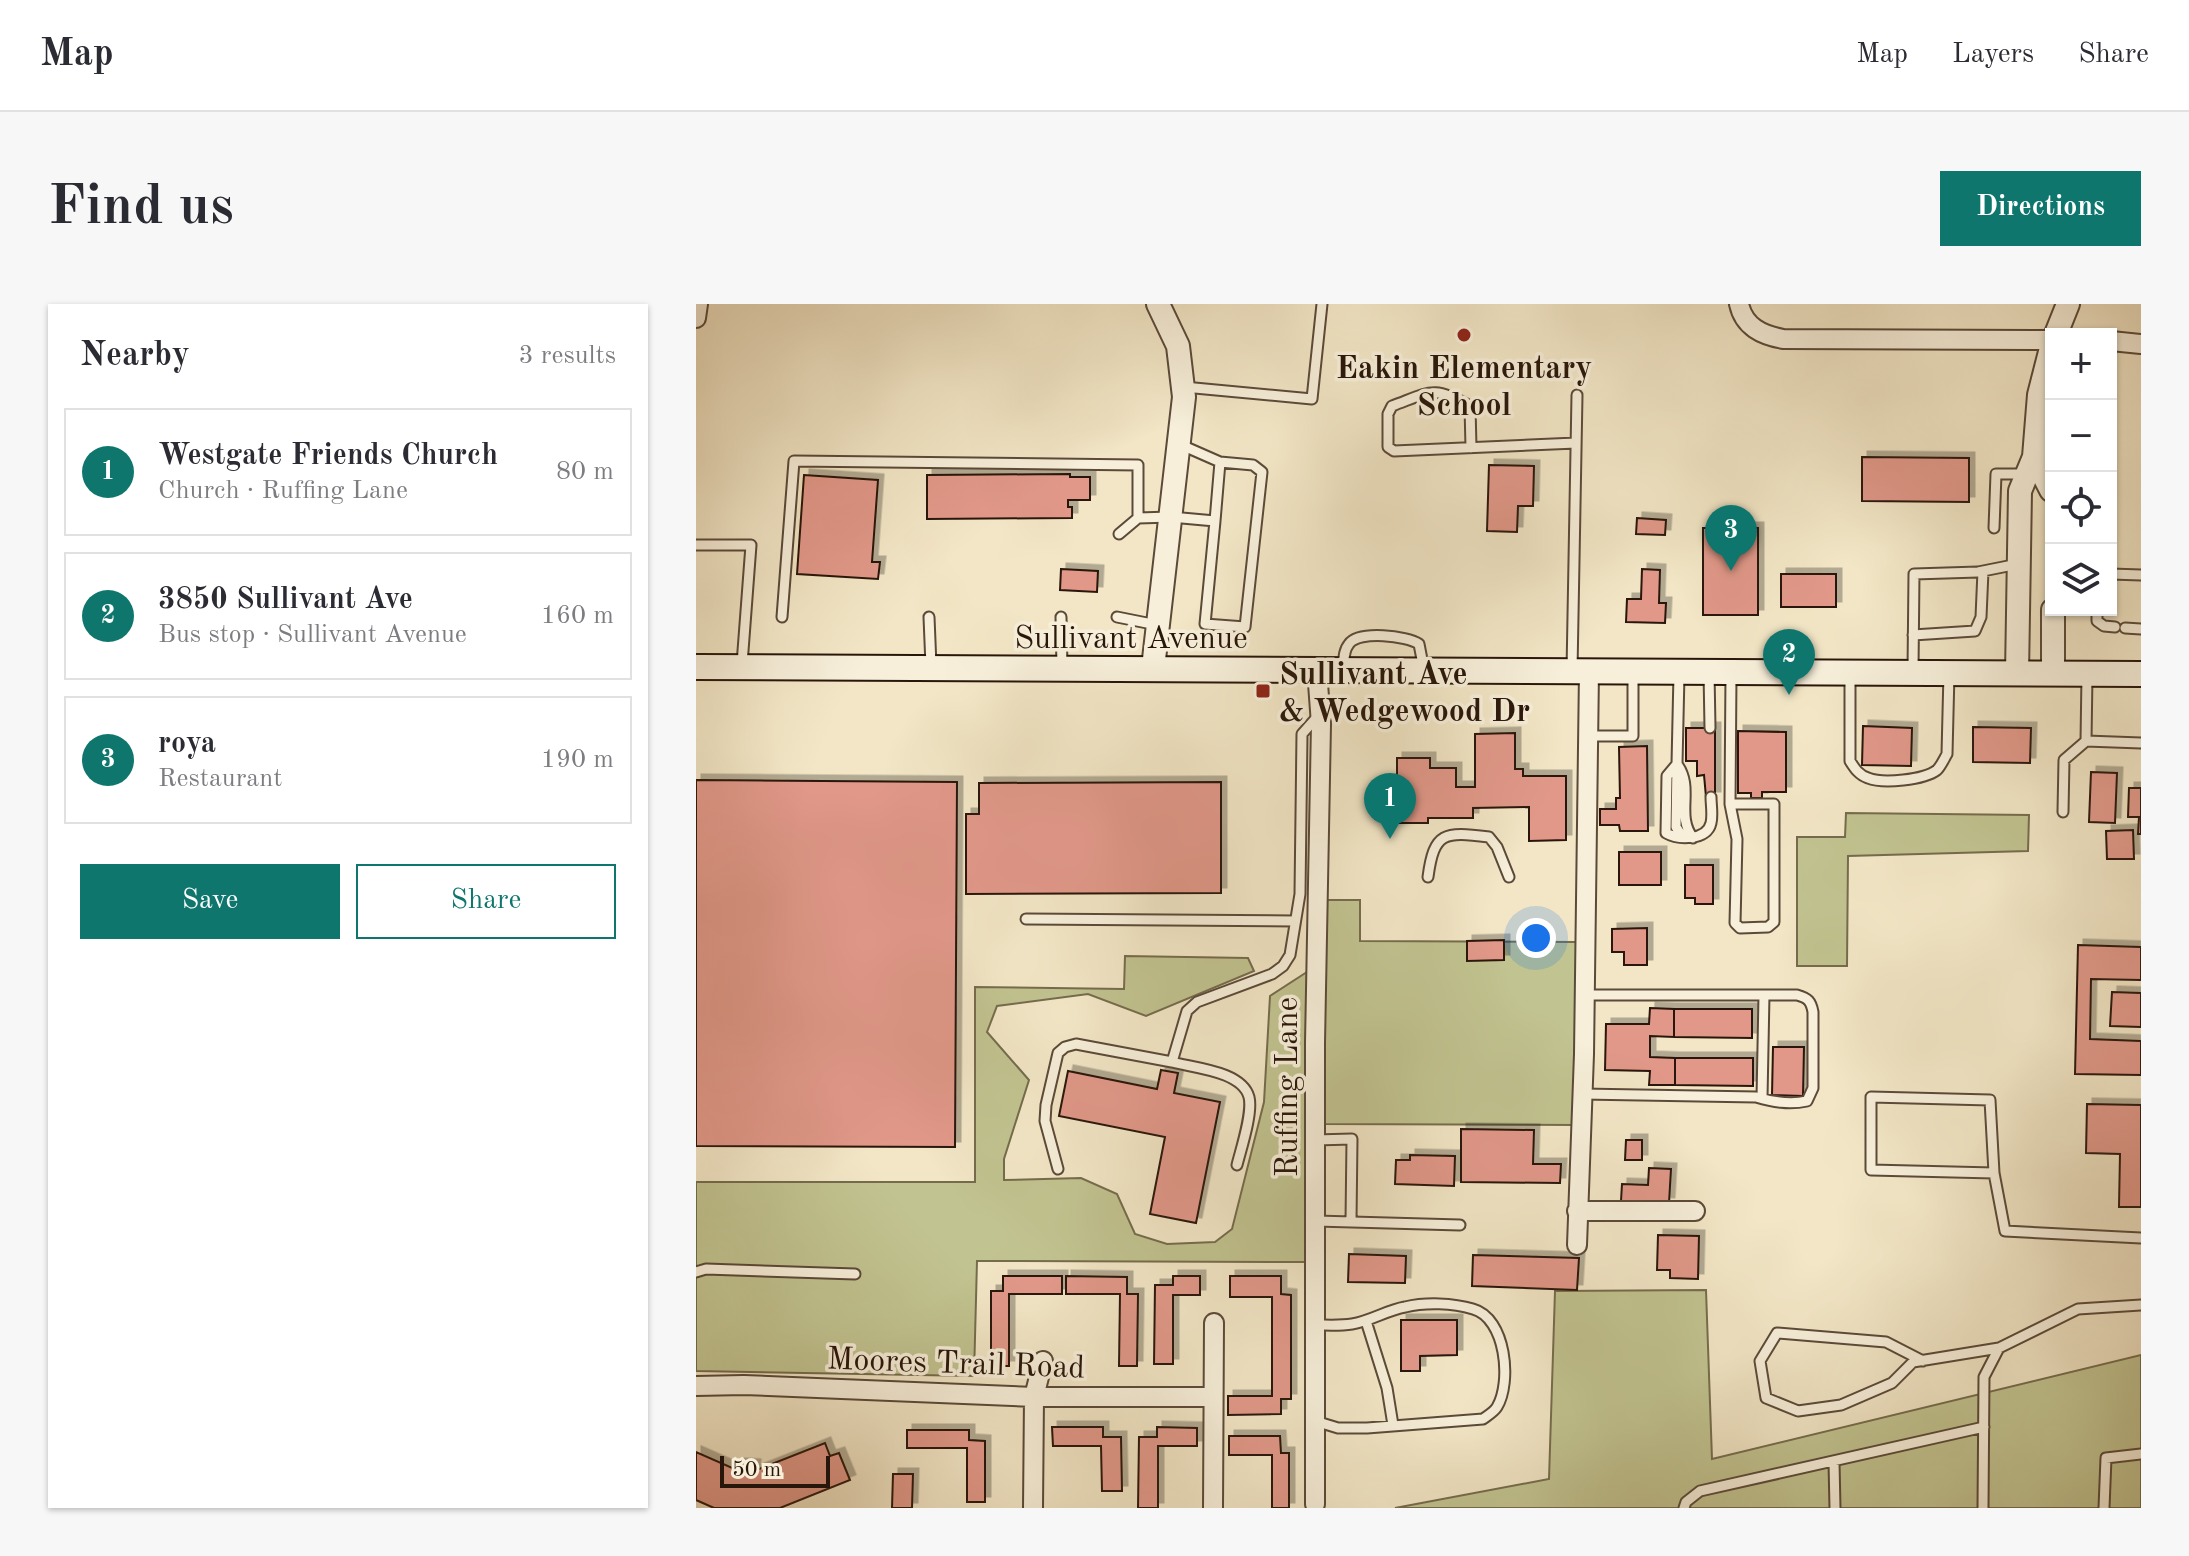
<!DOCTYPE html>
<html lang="en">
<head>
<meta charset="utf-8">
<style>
	:root { --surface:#fff; --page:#f7f7f7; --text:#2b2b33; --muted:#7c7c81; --line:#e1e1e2; --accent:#0f766e }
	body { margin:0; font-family:"Old Standard TT",serif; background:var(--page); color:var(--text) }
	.controls { position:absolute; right:24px; top:24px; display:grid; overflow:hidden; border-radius:0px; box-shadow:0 2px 6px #0004 }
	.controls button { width:72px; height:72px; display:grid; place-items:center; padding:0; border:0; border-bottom:2px solid var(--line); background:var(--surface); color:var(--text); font:40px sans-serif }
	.scale { position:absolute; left:24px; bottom:20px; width:110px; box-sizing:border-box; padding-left:8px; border:4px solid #29160a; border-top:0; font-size:22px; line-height:28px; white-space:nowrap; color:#29160a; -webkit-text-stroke:6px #f7efda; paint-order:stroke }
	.you { position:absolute; left:840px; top:634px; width:28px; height:28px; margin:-20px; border:6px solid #fff; border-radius:50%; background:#1a73e8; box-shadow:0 0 0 12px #1a73e833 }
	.badge { display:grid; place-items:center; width:52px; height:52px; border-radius:50%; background:var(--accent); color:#fff; font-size:26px; font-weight:700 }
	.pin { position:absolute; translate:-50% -66px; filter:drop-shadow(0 2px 4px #0008) }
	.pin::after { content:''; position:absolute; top:42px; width:28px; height:24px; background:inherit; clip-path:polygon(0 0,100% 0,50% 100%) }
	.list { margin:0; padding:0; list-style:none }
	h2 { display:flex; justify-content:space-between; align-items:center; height:104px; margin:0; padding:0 32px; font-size:34px }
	h2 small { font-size:26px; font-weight:400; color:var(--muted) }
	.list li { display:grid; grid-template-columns:52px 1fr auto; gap:24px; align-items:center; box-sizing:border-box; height:128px; margin:0 16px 16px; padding:0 16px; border:2px solid var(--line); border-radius:0px }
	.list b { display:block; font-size:30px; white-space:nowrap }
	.list p { margin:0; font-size:26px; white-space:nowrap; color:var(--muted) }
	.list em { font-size:26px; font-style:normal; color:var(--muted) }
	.actions { display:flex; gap:16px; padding:24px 32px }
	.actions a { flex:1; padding:18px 0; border:2px solid var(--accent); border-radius:0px; text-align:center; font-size:28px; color:var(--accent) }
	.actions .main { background:var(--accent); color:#fff }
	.icon { flex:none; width:44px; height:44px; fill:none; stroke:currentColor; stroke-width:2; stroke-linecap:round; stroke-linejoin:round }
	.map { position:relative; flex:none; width:1445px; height:1204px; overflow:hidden; border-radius:0px }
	header { display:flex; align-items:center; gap:48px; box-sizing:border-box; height:112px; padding:0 40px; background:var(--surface); border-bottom:2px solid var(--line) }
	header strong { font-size:38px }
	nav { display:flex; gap:44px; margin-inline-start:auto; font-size:28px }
	.intro { display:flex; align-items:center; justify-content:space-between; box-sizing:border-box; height:192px; padding:0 48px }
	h1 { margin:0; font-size:56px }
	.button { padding:20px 36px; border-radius:0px; background:var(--accent); color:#fff; font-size:28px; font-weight:700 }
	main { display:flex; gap:48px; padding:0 48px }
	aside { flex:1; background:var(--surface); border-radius:0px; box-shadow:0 2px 6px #0004 }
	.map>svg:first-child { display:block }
	.green { fill:#c1c390; stroke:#756c4d; stroke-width:2 }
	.building { fill:#e19889; stroke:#29160a; stroke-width:2; filter:url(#shadow) }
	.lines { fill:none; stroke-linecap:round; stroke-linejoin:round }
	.service-casing { stroke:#5b4a39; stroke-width:13 }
	.minor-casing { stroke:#5b4a39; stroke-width:22 }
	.tertiary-casing { stroke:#5b4a39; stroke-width:26 }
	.secondary-casing { stroke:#29160a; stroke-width:28 }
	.service { stroke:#f7efda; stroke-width:9 }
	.minor { stroke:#f7efda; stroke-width:18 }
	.tertiary { stroke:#f7efda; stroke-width:22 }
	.secondary { stroke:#f7efda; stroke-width:24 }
	.poi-dot { fill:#8f2418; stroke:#f7efda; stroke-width:3 }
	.labels { text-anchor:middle; stroke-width:7; stroke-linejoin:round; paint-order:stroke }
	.poi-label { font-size:32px; font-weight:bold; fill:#29160a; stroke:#f7efda }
	.street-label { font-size:32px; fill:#29160a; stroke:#f7efda }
</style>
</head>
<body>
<header>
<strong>Map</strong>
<nav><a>Map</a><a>Layers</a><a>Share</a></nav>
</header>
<div class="intro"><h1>Find us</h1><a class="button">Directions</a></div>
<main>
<aside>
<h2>Nearby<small>3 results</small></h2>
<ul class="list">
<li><span class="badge">1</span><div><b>Westgate Friends Church</b><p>Church · Ruffing Lane</p></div><em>80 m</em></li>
<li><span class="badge">2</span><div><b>3850 Sullivant Ave</b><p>Bus stop · Sullivant Avenue</p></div><em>160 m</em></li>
<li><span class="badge">3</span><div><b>roya</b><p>Restaurant</p></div><em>190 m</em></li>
</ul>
<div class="actions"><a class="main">Save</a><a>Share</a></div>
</aside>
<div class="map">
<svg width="1445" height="1204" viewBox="0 0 1445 1204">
	<defs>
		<filter id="shadow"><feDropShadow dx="5.5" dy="-5.5" stdDeviation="0" flood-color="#0004"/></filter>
	</defs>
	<rect width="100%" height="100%" fill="#f2e6c6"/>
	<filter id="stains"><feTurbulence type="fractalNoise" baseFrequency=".0025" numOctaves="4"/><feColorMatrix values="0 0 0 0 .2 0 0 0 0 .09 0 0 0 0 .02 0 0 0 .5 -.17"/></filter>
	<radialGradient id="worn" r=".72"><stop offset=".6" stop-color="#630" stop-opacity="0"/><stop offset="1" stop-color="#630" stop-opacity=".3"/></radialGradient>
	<path class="green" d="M1150,509L1333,511L1332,547L1152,552L1151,662H1101V533H1149Z
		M628,596H664V637L881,638L879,821L626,820Z
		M429,652L552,654L558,667L450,712L392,690L301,702L291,728L333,776L308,855V876L385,874L421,890L439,930L471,940L519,938L536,925L568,798L574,692L614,666L612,958L281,957L278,1072L0,1067V878H279V683L428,685Z
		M1010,986L1016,1155L1445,1051V1204H699L853,1175L859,987Z"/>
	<path class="building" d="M1166,153L1273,154V198L1166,197Z
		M793,161L838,162L837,202H822L821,228L791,227Z
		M374,170V173H394V196H372V203H376V214L231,215V171Z
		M108,171L182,176L176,258H184L182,275L101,270Z
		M941,214L970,216L969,231L940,230Z
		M1007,224H1062V311H1007Z
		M365,265L402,267L401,288L364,286Z
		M946,265L964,266L963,299H970L969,319L930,318L931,295H945Z
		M1085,270H1140V303H1085Z
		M1167,422L1216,424L1215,462L1166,461Z
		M1277,423L1335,424L1334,459L1277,458Z
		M990,424H1019V493H1010L1008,471L1001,472V457H990Z
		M1042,427L1090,428V488H1066V494H1055V489H1042Z
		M819,429V465H827V472H870V536L833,537V503L777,504V514H732V519H702V515H679V486H701V454H734V464H760V483H779V430Z
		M951,442L952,527H924L923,521H904V505H920V494H924L923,443Z
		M1395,468L1421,469L1419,519L1393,518Z
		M0,476L261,478L259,843L0,842Z
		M525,478V589L270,590V510H283V479Z
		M1433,484H1445V530H1442L1443,513H1432Z
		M1437,526L1438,555H1411L1410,527Z
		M923,548H965V581H923Z
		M989,561H1017V600H999V594H989Z
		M951,624V661H928V648H916V625Z
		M808,636V656L771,657V637Z
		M1382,641L1445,643V676L1395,675L1394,735L1445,737V771L1379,770Z
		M1416,688L1445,689V723L1414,722Z
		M954,704L978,705V733L954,732V753L979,754V781H953L954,767L909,766L910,720H953Z
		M978,705H1056V734L978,733Z
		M1077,743H1108L1107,792L1076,791Z
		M979,754H1057V782L979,781Z
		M465,766L482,769L478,789L524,798L500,919L454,910L469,833L363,812L372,767L461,785Z
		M1391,800L1445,801V903H1423L1424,850L1390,849Z
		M765,825L838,826L837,860H865L864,879L765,878Z
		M930,836H946V856H929Z
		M714,851L759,852L758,882L699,880L700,856H714Z
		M953,864L975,865L973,899L925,897L926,880L952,881Z
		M962,931L1003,932L1002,975L974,974V966H961Z
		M653,950L710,952L709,979L652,978Z
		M777,951L883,954L881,986L776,982Z
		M307,972H366V990H313V1062H295V987H307Z
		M370,972L431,973V990H442L441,1062H423L424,990H370Z
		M477,972H504V991H477V1060H458L459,981H477Z
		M534,972H585V990L595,991V1095H585V1110L532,1111V1092H576V993H534Z
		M705,1016H761V1051L724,1052V1067H705Z
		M356,1123H407V1133H425L426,1187H406L405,1142H357Z
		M461,1123L501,1124V1142H462V1204H442L443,1133H461Z
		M211,1126H273V1136L289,1137V1198H271V1144H211Z
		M533,1132H584L585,1149H593V1204H576V1151H533Z
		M129,1139L134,1152L143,1149L154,1176L84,1204H18L0,1196V1148L43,1167V1160L59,1161L58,1167Z
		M197,1170H217L216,1204H196Z"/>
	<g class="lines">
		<defs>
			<path id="service" d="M488,83L616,95L626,0
				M483,140L524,158
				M775,144L774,102C737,81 734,88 696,102L692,110V143L698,147L880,139
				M1298,224L1300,170H1331
				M423,230L442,214
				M0,241H55L46,360
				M1415,270L1445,271
				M1401,306V317L1408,322L1419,323
				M86,313L98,157L442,161V214L475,213L519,217L509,320L549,323L566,168L557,161L524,158L519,217
				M233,313L235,362
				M365,313L366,364
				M421,313L461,321
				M1429,324L1445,325
				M1217,331L1279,327L1285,313L1287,267
				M647,366C648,357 647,347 653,340C663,326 711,332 723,340L728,366
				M1217,366L1218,270L1282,268L1322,260
				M876,367L881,91
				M1013,368L1014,424
				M1154,369V457C1159,465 1163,471 1172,474C1187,480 1228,476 1241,466C1245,462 1248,455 1251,450L1253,369
				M983,370L981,460C999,485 979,510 997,534
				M1391,371L1390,437L1445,439
				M892,432H937V369
				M981,460L971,472L970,529C982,536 1011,537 1015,519C1017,511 1015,501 1015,493
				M981,460L980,523L984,529L990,531
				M1034,500H1078V618L1072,623L1044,624L1039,619L1041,535L1034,500L1035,371
				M1367,508L1368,456L1390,437
				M732,573C738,528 748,527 793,533L801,543L813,573
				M330,615L599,617
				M886,790L1060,793C1077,798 1093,801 1111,797L1117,784V708C1115,697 1112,694 1101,691H888
				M1066,794L1068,691
				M619,836L656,835L655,917
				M541,861C545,845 557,809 553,793C546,767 498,764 476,758L491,707L501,698L576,670L587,662L594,651L604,590L606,430L622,412
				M362,865L349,817L350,801L362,749L369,743L380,740L476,758
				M1298,869L1175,866V793L1294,796L1298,869L1309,927L1445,934
				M620,917L764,921
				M0,968L10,965L159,970
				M670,1017L691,1084L697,1121
				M1227,1057L1190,1038L1081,1029L1064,1057L1070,1094L1102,1107L1145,1101L1196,1079L1217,1058L1303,1044L1382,1005L1445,1001
				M619,1117L642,1124H671L787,1115C791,1112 798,1108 801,1103C816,1078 810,1014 777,1005C757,999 730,998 709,1003C691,1006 675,1017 656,1020C644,1022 631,1021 619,1021
				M1138,1158L1139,1204
				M988,1204L990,1198L1004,1187L1288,1123
				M1287,1204L1288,1073L1303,1044
				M1408,1204L1410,1154L1445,1150"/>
			<path id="minor" d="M1043,0C1048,23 1066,31 1087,35L1355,36
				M0,14L2,0
				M1415,37L1445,40
				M881,907H999
				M881,941L888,750L893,367
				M0,1082L48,1081L338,1093H517
				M619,1200V739L625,420L621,366
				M337,1204L338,1093L347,1057
				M517,1204L518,1019"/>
			<path id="tertiary" d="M1360,30L1372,0
				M1338,153L1355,186
				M457,364L488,93L482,42L462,0
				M1321,370L1324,187L1338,153L1343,91L1355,44
				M1357,370V306"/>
			<path id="secondary" d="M0,363L1445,370"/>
		</defs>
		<use href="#service" class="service-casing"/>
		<use href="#minor" class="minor-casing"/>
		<use href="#tertiary" class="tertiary-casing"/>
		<use href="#secondary" class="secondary-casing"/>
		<use href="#service" class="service"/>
		<use href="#minor" class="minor"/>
		<use href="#tertiary" class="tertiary"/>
		<use href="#secondary" class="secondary"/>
	</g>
	<g class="poi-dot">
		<circle cx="768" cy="31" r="8"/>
		<rect x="559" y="379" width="16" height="16" rx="4"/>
	</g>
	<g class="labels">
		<g class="poi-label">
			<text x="768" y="74">Eakin Elementary<tspan x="768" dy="37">School</tspan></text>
			<text x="583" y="380" text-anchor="start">Sullivant Ave<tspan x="583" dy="37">&amp; Wedgewood Dr</tspan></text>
		</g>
		<g class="street-label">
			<text x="435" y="344">Sullivant Avenue</text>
			<text transform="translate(590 783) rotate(-90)" y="11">Ruffing Lane</text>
			<text transform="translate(260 1058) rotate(2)" y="11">Moores Trail Road</text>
		</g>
	</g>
	<rect width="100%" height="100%" filter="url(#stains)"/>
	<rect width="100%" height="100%" fill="url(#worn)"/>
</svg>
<div class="controls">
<button>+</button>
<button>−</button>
<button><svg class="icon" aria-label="locate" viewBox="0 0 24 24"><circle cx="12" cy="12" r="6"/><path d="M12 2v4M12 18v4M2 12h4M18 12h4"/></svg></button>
<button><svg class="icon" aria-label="layers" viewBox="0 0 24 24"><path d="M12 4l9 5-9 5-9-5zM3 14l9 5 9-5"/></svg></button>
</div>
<div class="scale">50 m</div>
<div class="you"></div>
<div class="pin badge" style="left:694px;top:535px">1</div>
<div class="pin badge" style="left:1093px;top:391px">2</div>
<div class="pin badge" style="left:1035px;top:267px">3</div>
</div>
</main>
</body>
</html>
